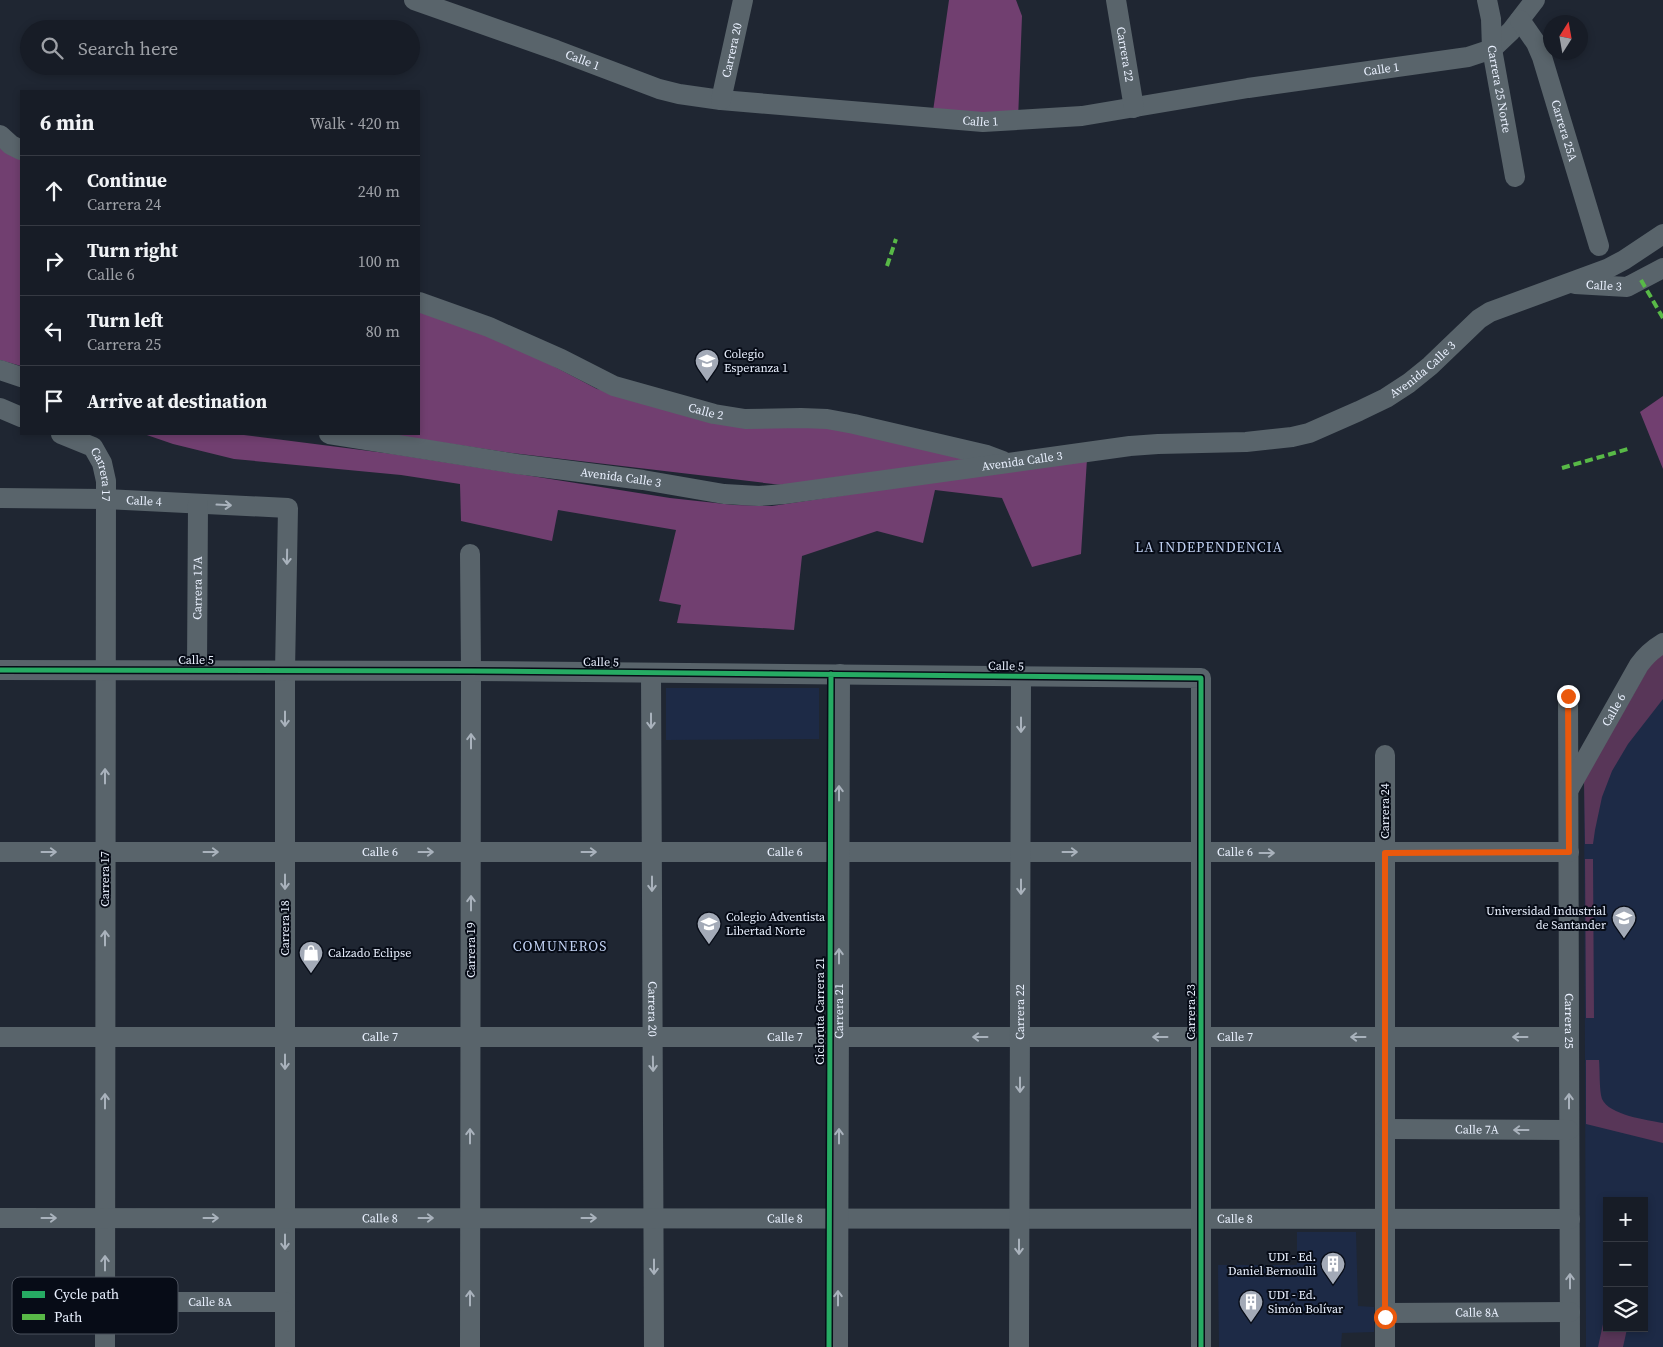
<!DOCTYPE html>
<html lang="en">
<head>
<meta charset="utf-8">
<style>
	:root { --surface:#171c26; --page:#20252e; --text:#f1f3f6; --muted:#9ea1a7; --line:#363a43 }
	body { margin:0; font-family:"Source Serif 4",serif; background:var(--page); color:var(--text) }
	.controls { position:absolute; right:15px; bottom:15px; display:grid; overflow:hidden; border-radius:0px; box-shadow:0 2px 8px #0003 }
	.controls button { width:45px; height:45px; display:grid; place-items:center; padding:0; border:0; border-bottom:1px solid var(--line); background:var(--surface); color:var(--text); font:25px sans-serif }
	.compass { position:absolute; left:1543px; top:15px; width:45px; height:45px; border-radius:50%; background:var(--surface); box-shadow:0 2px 8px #0003; rotate:11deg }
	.stop { position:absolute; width:15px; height:15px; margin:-11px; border:4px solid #ea580c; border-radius:50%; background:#fff }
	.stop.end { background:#ea580c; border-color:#fff; box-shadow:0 1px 5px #0008 }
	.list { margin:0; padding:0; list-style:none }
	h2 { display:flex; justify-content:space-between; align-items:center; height:65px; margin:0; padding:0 20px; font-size:21px }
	h2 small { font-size:16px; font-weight:400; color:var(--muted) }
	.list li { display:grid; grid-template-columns:32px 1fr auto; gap:15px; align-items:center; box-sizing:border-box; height:70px; padding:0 20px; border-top:1px solid var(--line) }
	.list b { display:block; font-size:19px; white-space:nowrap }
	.list p { margin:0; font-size:16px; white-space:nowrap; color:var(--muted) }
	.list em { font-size:16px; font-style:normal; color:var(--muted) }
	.icon { flex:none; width:28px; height:28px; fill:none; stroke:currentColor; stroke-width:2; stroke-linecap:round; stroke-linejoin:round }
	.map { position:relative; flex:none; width:1663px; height:1347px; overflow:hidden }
	.search { position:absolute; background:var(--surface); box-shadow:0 2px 8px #0003; left:20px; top:20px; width:400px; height:55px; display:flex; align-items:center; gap:12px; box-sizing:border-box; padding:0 18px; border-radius:28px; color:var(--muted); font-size:19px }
	.panel { position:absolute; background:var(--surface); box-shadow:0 2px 8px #0003; left:20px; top:90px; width:400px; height:345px; border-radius:0px }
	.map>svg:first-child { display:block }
	.built { fill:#1d2a46; fill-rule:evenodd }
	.green { fill:#583658 }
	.forest { fill:#713f70 }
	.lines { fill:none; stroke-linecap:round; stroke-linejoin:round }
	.minor { stroke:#59646b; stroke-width:20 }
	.quiet { stroke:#58b947; stroke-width:4; stroke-dasharray:8 4; stroke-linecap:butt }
	.cycleway-casing { stroke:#070c17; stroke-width:8 }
	.cycleway { stroke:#26ab63; stroke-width:5 }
	.oneway { stroke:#a9b2bc }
	.route { stroke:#ea580c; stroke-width:6 }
	.labels { text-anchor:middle; stroke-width:4; stroke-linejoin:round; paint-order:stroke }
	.street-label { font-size:12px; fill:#eaf1ff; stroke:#070c17 }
	.poi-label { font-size:12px; fill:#eaf1ff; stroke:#070c17; text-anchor:start }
	.neighbourhood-label { font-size:14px; letter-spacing:1px; fill:#c1d1f2; stroke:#070c17 }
	.key { fill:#070c17; stroke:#4b515d; stroke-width:1 }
	.key-label { font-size:14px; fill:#eaf1ff }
</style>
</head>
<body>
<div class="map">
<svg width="1663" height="1347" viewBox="0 0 1663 1347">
	<rect width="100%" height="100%" fill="#1f2632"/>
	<path class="built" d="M1663,650V1347H1586L1584,781ZM1607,1201H1644V1328H1607Z
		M666,688H819V739L666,740Z
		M1297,1232H1356L1358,1306L1374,1307V1332L1342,1333L1341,1347H1219L1218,1265H1297Z"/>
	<path class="green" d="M1663,650V699L1628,744L1612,771L1602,797L1595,830L1593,844H1585L1584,781L1657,653Z
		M1585,859H1593L1594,1018H1586Z
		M1586,1060H1599C1600,1070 1599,1090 1602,1099C1609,1115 1647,1120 1663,1123V1143L1586,1124Z
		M1603,1324H1607V1328L1627,1329L1623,1347H1598Z"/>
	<path class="forest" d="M949,0H1016L1022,16L1018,120L932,118Z
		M0,148L21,158V366L0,360Z
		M419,309L523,350L597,389L814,425L980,459L782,485L512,453L385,434H419Z
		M1663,396V469L1640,412Z
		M144,434H236L393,454L670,498L734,505L772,506L1087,459L1081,554L1032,567L1002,498L935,490L923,543L877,531L802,556L794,630L677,623L681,605L659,601L676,530L558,510L552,541L461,521L460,484L401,475L234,459L173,444Z"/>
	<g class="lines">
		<g class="minor">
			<path id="s1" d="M414,0L556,50L659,89L679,94L721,100L983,122L1082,116L1248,88L1468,57L1492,49L1511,31L1535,0"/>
			<path id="s2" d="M1116,0L1134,108"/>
			<path id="s3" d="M1487,0L1491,19L1492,49L1515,177"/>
			<path id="s4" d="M1520,20L1536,43L1542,57L1599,246"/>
			<path id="s5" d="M721,100L743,0"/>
			<path d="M0,135L11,145L21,150"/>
			<path id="s6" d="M1575,284L1627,287L1663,268"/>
			<path id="s7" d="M419,302L489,327L561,359L614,386L714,414L745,419L801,418L827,419L854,424L987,455L1003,461"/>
			<path d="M0,370L21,377"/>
			<path d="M0,408L21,417"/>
			<path id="s8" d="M61,434L93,447L102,463L106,481L105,1347"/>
			<path id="s9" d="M329,434L517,464L643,480L724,494L759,496L784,494L1130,446L1158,444L1246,442L1292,437L1309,433L1359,411L1386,398L1409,383L1430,366L1479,319L1490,312L1607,269L1624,260L1663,234"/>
			<path id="s10" d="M0,498L105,499L288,508L285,671V1347"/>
			<path d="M470,554L471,671L470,1347"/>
			<path d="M0,670L471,671L1201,678V1347"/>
			<path id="s11" d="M197,670L198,504"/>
			<path id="s12" d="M651,673L654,1347"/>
			<path id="s13" d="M1568,696L1570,1347"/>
			<path d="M1385,755V1347"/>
			<path id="s14" d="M1569,789L1639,665C1646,655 1653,649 1663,643"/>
			<path id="s15" d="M0,852H1569"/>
			<path id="s16" d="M0,1037H1569"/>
			<path id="s17" d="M1385,1129L1569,1130"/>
			<path id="s18" d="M0,1218L1570,1219"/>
			<path id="s19" d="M105,1302H285"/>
			<path id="s20" d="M1386,1313L1570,1312"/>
			<path id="s21" d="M838,1347L840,674"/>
			<path id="s22" d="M1019,1347L1021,676"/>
		</g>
		<path class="quiet" d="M887,266L896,239
			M1641,280L1663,318
			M1562,468L1628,449"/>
		<defs>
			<path id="cycleway" d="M0,670L471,671L1201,678V1347
				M829,1347L831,674"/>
		</defs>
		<use href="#cycleway" class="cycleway-casing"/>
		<use href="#cycleway" class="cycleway"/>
	</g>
	<defs><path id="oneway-shaft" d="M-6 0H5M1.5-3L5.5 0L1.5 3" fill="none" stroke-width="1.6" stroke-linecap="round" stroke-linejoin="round" transform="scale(1.25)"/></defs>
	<g class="oneway">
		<use href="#oneway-shaft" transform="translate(224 505) rotate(3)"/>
		<use href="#oneway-shaft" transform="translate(287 557) rotate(91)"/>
		<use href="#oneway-shaft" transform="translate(285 719) rotate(90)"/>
		<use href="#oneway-shaft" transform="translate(651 721) rotate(90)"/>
		<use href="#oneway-shaft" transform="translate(1021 725) rotate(90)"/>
		<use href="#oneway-shaft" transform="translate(471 741) rotate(-90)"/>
		<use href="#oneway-shaft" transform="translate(105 776) rotate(-90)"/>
		<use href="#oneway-shaft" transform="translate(839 793) rotate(-90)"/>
		<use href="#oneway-shaft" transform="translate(49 852)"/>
		<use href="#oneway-shaft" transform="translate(211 852)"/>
		<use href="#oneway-shaft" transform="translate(426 852)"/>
		<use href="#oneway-shaft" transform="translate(589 852)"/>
		<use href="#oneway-shaft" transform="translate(1070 852)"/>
		<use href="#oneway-shaft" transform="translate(1267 853)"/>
		<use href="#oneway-shaft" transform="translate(285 882) rotate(90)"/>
		<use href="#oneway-shaft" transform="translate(652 884) rotate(90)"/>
		<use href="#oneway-shaft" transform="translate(1021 887) rotate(90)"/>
		<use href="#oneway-shaft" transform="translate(471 903) rotate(-90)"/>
		<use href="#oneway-shaft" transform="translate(105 938) rotate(-90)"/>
		<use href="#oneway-shaft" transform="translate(839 956) rotate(-90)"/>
		<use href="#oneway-shaft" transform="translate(980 1037) rotate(180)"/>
		<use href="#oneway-shaft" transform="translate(1160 1037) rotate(180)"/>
		<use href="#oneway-shaft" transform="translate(1358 1037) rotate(180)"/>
		<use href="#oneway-shaft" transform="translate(1520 1037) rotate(180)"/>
		<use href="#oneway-shaft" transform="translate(285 1062) rotate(90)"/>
		<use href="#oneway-shaft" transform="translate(653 1064) rotate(89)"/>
		<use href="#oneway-shaft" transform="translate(1020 1085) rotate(90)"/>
		<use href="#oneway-shaft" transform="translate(105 1101) rotate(-90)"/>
		<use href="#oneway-shaft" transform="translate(1569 1101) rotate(-90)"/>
		<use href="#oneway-shaft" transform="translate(1521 1130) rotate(-180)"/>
		<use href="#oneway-shaft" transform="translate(470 1136) rotate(-90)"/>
		<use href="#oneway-shaft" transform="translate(839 1136) rotate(-90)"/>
		<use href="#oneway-shaft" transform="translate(49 1218)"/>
		<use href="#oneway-shaft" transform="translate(211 1218)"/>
		<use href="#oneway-shaft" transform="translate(426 1218)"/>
		<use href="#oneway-shaft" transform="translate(589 1218)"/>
		<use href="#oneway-shaft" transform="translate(285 1242) rotate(90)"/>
		<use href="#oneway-shaft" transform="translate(1019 1247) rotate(90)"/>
		<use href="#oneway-shaft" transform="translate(105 1263) rotate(-90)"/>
		<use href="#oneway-shaft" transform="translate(654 1267) rotate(90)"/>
		<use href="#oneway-shaft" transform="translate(1570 1281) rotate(-90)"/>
		<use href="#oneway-shaft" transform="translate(470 1298) rotate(-90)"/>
		<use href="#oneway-shaft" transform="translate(838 1298) rotate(-90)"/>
	</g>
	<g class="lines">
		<path class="route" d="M1385,1317V853L1569,852L1568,696"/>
	</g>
	<defs>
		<symbol id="school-pin" viewBox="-11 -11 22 30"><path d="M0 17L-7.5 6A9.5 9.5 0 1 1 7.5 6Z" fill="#a3aab7" stroke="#070c17"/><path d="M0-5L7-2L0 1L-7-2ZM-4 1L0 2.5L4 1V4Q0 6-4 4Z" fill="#fff"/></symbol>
		<symbol id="university-pin" viewBox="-11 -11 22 30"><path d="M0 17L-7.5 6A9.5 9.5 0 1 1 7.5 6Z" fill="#a3aab7" stroke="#070c17"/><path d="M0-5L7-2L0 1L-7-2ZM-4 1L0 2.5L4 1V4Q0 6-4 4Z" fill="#fff"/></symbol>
		<symbol id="shop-pin" viewBox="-11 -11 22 30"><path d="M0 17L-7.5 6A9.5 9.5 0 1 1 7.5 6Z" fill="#a3aab7" stroke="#070c17"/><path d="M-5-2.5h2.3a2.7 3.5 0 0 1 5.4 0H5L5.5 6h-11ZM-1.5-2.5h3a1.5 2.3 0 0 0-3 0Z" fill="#fff"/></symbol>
		<symbol id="building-pin" viewBox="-11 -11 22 30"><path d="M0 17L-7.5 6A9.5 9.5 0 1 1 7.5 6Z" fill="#a3aab7" stroke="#070c17"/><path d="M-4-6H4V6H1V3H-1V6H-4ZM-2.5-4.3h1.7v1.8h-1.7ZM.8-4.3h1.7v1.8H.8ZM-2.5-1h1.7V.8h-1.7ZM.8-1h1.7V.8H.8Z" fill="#fff"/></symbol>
	</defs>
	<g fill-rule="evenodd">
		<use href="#school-pin" x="693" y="347" width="28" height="38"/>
		<use href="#university-pin" x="1610" y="904" width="28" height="38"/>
		<use href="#school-pin" x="695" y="910" width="28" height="38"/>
		<use href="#shop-pin" x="297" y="939" width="28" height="38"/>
		<use href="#building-pin" x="1319" y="1250" width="28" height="38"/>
		<use href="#building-pin" x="1237" y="1288" width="28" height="38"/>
	</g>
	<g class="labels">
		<g class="street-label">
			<text dy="4" stroke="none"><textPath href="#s5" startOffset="51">Carrera 20</textPath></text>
			<text dy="4" stroke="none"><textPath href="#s2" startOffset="55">Carrera 22</textPath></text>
			<text dy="4" stroke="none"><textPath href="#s1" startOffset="179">Calle 1</textPath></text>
			<text dy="4" stroke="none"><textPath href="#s1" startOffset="989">Calle 1</textPath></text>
			<text dy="4" stroke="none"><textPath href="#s3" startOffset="90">Carrera 25 Norte</textPath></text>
			<text dy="4" stroke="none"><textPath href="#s1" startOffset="584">Calle 1</textPath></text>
			<text dy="4" stroke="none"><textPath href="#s4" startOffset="120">Carrera 25A</textPath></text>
			<text dy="4" stroke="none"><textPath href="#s6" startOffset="29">Calle 3</textPath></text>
			<text dy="4" stroke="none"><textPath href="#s9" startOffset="1120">Avenida Calle 3</textPath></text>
			<text dy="4" stroke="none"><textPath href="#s7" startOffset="308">Calle 2</textPath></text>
			<text dy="4" stroke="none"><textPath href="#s9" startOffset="700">Avenida Calle 3</textPath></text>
			<text dy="4" stroke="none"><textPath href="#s8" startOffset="64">Carrera 17</textPath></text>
			<text dy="4" stroke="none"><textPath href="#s9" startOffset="295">Avenida Calle 3</textPath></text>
			<text dy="4" stroke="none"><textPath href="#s10" startOffset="144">Calle 4</textPath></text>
			<text dy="4" stroke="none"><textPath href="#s11" startOffset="82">Carrera 17A</textPath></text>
			<text x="196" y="664">Calle 5</text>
			<text transform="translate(601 662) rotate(1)" y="4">Calle 5</text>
			<text transform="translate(1006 666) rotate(1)" y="4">Calle 5</text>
			<text dy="4" stroke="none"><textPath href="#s14" startOffset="91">Calle 6</textPath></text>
			<text transform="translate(1385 811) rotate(-90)" y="4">Carrera 24</text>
			<text dy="4" stroke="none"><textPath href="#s15" startOffset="380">Calle 6</textPath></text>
			<text dy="4" stroke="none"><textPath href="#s15" startOffset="785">Calle 6</textPath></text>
			<text dy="4" stroke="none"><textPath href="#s15" startOffset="1235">Calle 6</textPath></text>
			<text transform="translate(105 879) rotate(-90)" y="4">Carrera 17</text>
			<text transform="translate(285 928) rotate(-90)" y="4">Carrera 18</text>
			<text transform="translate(471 950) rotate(-90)" y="4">Carrera 19</text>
			<text dy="4" stroke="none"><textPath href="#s12" startOffset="336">Carrera 20</textPath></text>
			<text transform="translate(820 1011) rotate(-90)" y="4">Cicloruta Carrera 21</text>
			<text dy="4" stroke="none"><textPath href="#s21" startOffset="336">Carrera 21</textPath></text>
			<text dy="4" stroke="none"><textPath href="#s22" startOffset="335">Carrera 22</textPath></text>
			<text transform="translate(1191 1012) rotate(-90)" y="4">Carrera 23</text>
			<text dy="4" stroke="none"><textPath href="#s13" startOffset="325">Carrera 25</textPath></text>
			<text dy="4" stroke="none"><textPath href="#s16" startOffset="380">Calle 7</textPath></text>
			<text dy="4" stroke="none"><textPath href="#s16" startOffset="785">Calle 7</textPath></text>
			<text dy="4" stroke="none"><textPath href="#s16" startOffset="1235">Calle 7</textPath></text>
			<text dy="4" stroke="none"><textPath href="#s17" startOffset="92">Calle 7A</textPath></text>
			<text dy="4" stroke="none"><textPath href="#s18" startOffset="380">Calle 8</textPath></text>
			<text dy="4" stroke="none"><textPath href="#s18" startOffset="785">Calle 8</textPath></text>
			<text dy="4" stroke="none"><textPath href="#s18" startOffset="1235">Calle 8</textPath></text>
			<text dy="4" stroke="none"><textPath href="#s19" startOffset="105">Calle 8A</textPath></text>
			<text dy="4" stroke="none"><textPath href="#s20" startOffset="91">Calle 8A</textPath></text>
		</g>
		<g class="poi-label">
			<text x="724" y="358">Colegio<tspan x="724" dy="14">Esperanza 1</tspan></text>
			<text x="1606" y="915" text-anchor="end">Universidad Industrial<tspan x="1606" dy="14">de Santander</tspan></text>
			<text x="726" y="921">Colegio Adventista<tspan x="726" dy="14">Libertad Norte</tspan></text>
			<text x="328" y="957">Calzado Eclipse</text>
			<text x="1316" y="1261" text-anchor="end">UDI - Ed.<tspan x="1316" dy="14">Daniel Bernoulli</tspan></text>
			<text x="1268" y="1299">UDI - Ed.<tspan x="1268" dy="14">Simón Bolívar</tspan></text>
		</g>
		<g class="neighbourhood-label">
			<text x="1209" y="552">LA INDEPENDENCIA</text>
			<text x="560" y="951">COMUNEROS</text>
		</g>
	</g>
	<rect x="12" y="1277" width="166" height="57" rx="8" class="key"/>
	<rect x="22" y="1291" width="23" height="7" fill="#26ab63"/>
	<rect x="22" y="1314" width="23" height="6" fill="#58b947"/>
	<g class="key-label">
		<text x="54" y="1299">Cycle path</text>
		<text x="54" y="1322">Path</text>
	</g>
</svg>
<div class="controls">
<button>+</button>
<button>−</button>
<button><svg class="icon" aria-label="layers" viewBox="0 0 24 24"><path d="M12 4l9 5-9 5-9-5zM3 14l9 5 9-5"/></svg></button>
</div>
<svg class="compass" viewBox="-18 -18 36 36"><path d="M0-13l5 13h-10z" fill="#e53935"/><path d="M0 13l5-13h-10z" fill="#9ea1a7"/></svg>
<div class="stop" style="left:1385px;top:1317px"></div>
<div class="stop end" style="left:1568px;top:696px"></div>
<div class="search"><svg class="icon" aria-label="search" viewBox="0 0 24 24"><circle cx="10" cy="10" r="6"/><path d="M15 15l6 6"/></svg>Search here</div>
<section class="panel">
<h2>6 min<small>Walk · 420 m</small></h2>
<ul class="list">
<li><svg class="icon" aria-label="ahead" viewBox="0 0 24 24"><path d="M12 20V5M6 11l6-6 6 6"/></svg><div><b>Continue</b><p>Carrera 24</p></div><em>240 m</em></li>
<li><svg class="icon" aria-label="right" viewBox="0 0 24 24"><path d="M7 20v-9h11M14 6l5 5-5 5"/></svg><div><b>Turn right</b><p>Calle 6</p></div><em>100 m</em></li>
<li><svg class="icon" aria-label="left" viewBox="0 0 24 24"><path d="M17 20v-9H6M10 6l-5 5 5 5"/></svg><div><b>Turn left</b><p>Carrera 25</p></div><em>80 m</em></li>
<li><svg class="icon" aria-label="arrive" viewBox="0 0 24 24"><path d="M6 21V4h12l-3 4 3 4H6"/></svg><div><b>Arrive at destination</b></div></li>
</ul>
</section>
</div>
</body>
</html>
